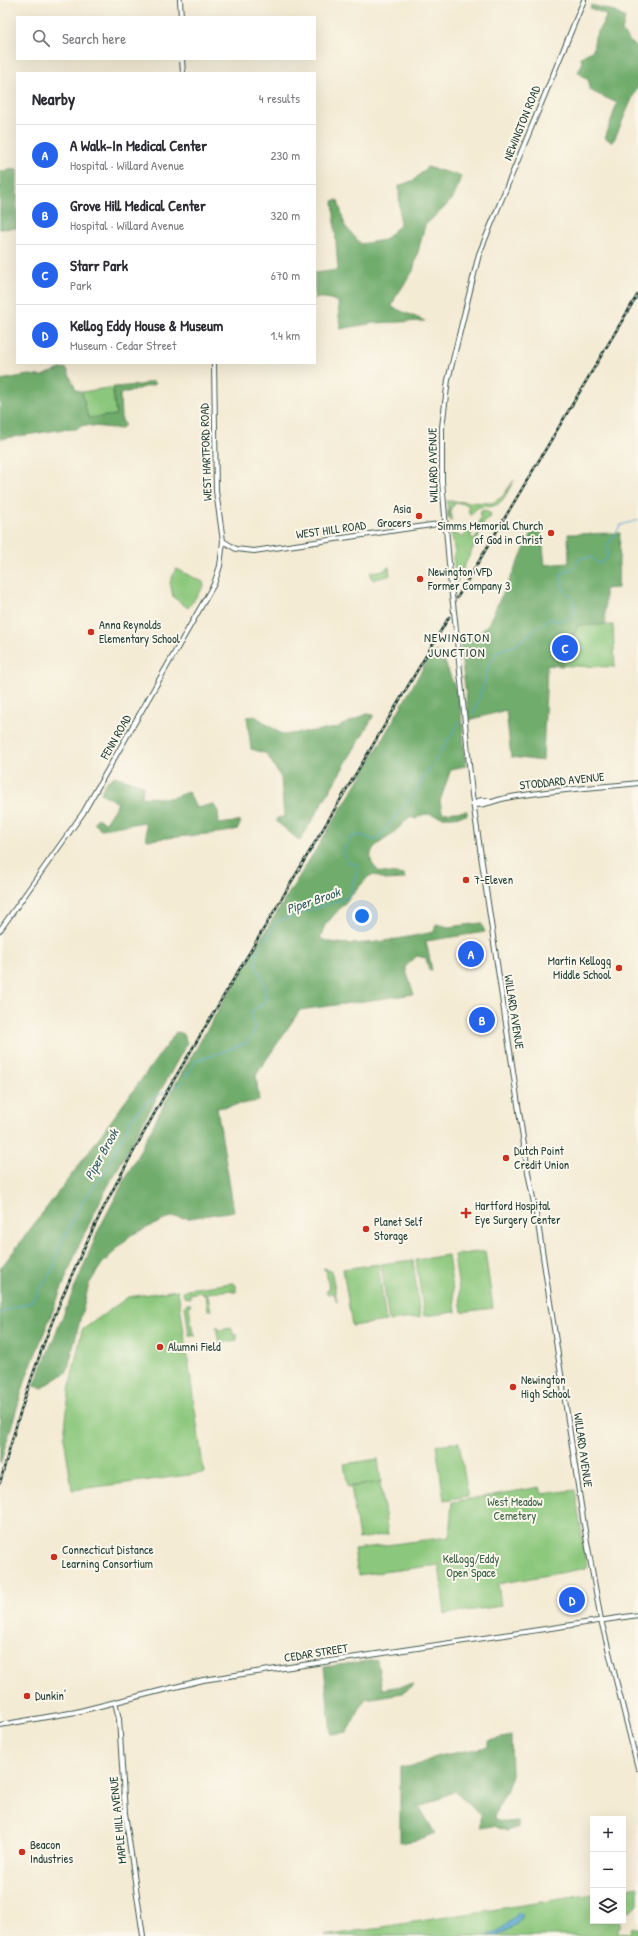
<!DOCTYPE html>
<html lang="en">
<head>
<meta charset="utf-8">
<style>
	:root { --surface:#fff; --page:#f2f2f3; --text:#2b2b33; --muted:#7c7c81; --line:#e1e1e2; --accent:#2563eb }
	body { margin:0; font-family:"Patrick Hand",sans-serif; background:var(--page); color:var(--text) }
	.controls { position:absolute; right:12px; bottom:12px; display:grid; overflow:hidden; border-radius:0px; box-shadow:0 4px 16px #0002 }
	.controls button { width:36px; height:36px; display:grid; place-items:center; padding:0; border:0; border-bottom:1px solid var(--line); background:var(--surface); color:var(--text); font:20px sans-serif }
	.you { position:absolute; left:362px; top:916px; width:14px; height:14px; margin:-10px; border:3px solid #fff; border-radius:50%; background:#1a73e8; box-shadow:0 0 0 6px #1a73e833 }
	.badge { display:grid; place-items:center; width:26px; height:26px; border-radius:50%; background:var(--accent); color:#fff; font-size:13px; font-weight:700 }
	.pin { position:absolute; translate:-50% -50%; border:2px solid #fff; box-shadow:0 1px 4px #0006 }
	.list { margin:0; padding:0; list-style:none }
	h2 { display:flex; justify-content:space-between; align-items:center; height:52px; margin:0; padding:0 16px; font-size:17px }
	h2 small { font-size:13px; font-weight:400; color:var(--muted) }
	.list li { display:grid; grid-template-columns:26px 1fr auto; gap:12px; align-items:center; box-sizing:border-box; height:60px; padding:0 16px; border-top:1px solid var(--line) }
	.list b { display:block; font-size:15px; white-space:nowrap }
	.list p { margin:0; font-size:13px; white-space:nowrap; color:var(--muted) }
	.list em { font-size:13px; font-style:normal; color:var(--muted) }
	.icon { flex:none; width:22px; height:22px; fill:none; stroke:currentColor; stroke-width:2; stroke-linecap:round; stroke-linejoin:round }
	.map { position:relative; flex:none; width:638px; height:1936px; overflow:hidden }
	.search { position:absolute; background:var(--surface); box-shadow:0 4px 16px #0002; left:16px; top:16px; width:300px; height:44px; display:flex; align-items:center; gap:10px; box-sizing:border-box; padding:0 14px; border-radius:0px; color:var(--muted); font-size:15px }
	.panel { position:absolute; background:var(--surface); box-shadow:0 4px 16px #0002; left:16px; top:72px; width:300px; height:292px; border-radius:0px }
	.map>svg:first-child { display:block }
	.green { fill:#8bc77c; stroke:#558258 }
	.forest { fill:#70ac6c; stroke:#487450 }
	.water { fill:#5aa9d4; stroke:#3c7384 }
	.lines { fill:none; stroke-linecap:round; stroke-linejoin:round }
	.stream { stroke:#5aa9d4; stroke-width:1 }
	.secondary-casing { stroke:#3f574c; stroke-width:6 }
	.secondary { stroke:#fff; stroke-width:4 }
	.rail-casing { stroke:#1f3d34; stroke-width:2.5 }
	.rail { stroke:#fbf7ec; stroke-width:1; stroke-dasharray:3; stroke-linecap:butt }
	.secondary-bridge-casing { stroke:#3f574c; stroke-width:6; stroke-linecap:butt }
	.secondary-bridge { stroke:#fff; stroke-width:4 }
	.poi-dot { fill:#c8321e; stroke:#fbf7ec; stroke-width:1.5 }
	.labels { text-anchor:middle; stroke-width:4; stroke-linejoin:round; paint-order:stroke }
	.street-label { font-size:12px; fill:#1f3d34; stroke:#fbf7ec }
	.poi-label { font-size:12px; fill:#1f3d34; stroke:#fbf7ec; text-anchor:start }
	.park-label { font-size:12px; fill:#3a6046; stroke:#fbf7ec }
	.neighbourhood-label { font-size:13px; letter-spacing:1px; fill:#1f3d34; stroke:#fbf7ec }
	.water-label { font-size:13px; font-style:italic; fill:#315d64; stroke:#fbf7ec }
</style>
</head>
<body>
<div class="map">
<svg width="638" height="1936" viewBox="0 0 638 1936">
	<rect width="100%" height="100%" fill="#fbf7ec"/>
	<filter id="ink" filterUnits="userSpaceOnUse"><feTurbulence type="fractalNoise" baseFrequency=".025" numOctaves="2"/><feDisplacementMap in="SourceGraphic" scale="8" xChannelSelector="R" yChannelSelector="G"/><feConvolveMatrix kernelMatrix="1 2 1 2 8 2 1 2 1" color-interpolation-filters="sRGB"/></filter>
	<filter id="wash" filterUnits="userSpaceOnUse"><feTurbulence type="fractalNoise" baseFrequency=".012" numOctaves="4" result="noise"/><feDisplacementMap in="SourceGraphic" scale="16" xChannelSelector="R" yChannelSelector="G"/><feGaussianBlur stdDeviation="0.9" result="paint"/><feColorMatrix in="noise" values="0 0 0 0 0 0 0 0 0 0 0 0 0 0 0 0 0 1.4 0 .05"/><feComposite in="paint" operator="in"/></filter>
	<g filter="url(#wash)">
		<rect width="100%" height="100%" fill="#f4ebd4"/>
		<path class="green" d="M114,387L113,392L116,415L88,418L82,392Z
			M514,480C510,487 505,499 498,504C486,511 481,500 471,515L469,514L468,504L465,505L462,503L453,504L454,506L451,507L452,520H450L449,507L448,518L447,501L492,503L502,497Z
			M485,510L491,514L490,518H487L481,527L478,525L481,516L479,514L481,511Z
			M472,528L474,529L471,534V538L475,539L479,533V536L456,583L453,557L455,553L451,531L454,529L456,534L463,538L468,529Z
			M389,567L390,575C385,578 380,577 374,580L371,578V572L386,570V568Z
			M176,569L203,582L204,586L188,608L173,597L170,582Z
			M550,625H613L615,667L504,664Z
			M485,1251L493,1308L462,1312L454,1255Z
			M448,1255L456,1312L424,1316L416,1260Z
			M413,1260L420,1317L389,1321L381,1264Z
			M378,1264L386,1321L352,1326L343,1269Z
			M325,1268L330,1271L332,1274L337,1302L334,1293L327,1294L326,1291L329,1290L326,1270L323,1269Z
			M233,1283L236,1285V1292H233L232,1290L207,1293L211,1310H208L206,1295H203L202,1292L190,1294V1298L184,1297L183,1292L187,1289Z
			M178,1290L204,1473L72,1490L64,1437L70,1385L82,1330L128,1297Z
			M187,1304H191L189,1306L193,1334L196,1336L189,1335L185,1306Z
			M216,1327H218L219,1330L232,1328L233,1335L237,1334V1340L219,1343Z
			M459,1442L468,1496L444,1500L436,1445Z
			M378,1459L381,1482L348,1487L344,1464Z
			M380,1482L388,1534L359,1539L351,1487Z
			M540,1487L542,1494L575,1490L587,1568L498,1584L501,1606L445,1614L439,1565L358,1575L354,1549L449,1537L452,1502Z
			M638,1886V1904L631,1911L626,1912L623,1918V1889Z
			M593,1894V1921H620L619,1923L621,1925L617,1932L629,1933L632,1927L638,1928V1936H325Z"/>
		<path class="forest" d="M591,5L611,10L624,17L625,18L622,31L628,40L638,48V85L615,138L612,142L605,138L617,103L589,90V81L578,72L582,64L581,57L593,50L595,37L606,17L605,14L590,8Z
			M427,167L461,176L455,195L447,205L425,225L413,271L395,298L392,307L425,321L374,323L340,329L338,302C331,299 322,296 315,299V273L338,270L333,201L338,200L345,226L361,244L384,240L400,225L399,186L414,180Z
			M17,169V228L0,229V171Z
			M63,368L67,369L76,390L82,392L86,412L89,418L116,415L113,392L114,387L140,385L152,381L156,384L120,394L121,418L125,425L121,429L84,425L76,429L58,430L0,439V380L28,375L42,376Z
			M541,529L545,565L569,563L568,534L620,533L618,588L605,589V625H578L571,644L562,652L563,666L547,665L543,761L511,757L506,710L469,720L459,638L477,634L487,626L532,533Z
			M432,652H441L460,701L466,766L451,769L440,801L442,811L444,813L467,811V815C460,816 451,818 444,817C432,816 426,810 416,819L410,817C403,823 398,829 392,834C384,842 369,845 371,859C371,865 376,867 379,872L404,875L405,879L384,880L375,875L369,876L325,925L320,938C343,952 407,937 434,932L436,924L449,927L481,923L485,932L426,941L432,970H429L426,958L417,956L406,966V971L414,994L300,1010L256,1075L259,1101L217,1108L234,1211L190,1218L171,1217L131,1235L102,1264L89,1284L67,1372L42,1388L34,1386L99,1229L169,1095L253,951L362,775Z
			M367,714L374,715L300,841L277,822V818L284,817L281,778L267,754L251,749L247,717L255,716L283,735L336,728Z
			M115,776L143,785L142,797L171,798L188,792L197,808L213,804L218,811L219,824L241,821L238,829L226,832L147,840L145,822L101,829L94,823L97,818L105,823L118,803L101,793L105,783Z
			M176,1032L182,1033L187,1043L103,1195L79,1245L26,1378L0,1464V1269L76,1169Z
			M377,1660L382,1689L414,1684L403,1693L365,1699L347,1732L331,1734L324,1667Z
			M511,1736L512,1775L506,1792L494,1816L495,1819L507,1822L518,1821V1827L507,1831L494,1826L480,1828V1815L455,1791L420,1808L435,1833L418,1840L400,1843V1767H412L438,1756L488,1747V1741Z"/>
		<path class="water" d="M520,1912L523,1916C513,1928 503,1936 487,1936L500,1930Z"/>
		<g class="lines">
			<path class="stream" d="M472,717L483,687L489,665L498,651L514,646L550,618L557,622L566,619L574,613L573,599L563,588L561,574L574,567L581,558L591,557L599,564L607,558L608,545L621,525L638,520
				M0,1314L6,1310L31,1302L35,1297L54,1268L58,1250L81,1204L105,1172L131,1119L150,1100L180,1085L196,1061L247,1043L256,1029L252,1021L251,1011L266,1003L264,982L256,966L258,950L277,921L349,897L359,865L348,863L343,851L351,837L360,835L376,841L412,797L460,721"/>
		</g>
	</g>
	<g filter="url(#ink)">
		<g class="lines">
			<defs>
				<path id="secondary" d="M180,0L181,17
					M182,59L183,73
					M223,541L236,549L254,551L445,523
					M451,587L442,481V427L448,380L479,254L584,0
					M455,620L472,795L528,1172L539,1230L584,1525L601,1620L638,1768
					M473,804C482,807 495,800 506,798C549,790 594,788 638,783
					M473,804C478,800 483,799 489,801
					M0,930L83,813L214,584L220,566L223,541L216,491L214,363
					M115,1702L119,1719L125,1813L143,1936
					M0,1725L76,1712L203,1680L638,1615"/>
			</defs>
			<use href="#secondary" class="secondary-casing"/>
			<use href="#secondary" class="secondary"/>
			<defs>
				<path id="rail" d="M457,598L638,294
					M0,1483C19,1411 43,1339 74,1270C100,1211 132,1154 163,1098L449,617"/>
			</defs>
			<use href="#rail" class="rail-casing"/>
			<use href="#rail" class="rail"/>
			<defs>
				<path id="secondary-bridge" d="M451,587L455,620"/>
			</defs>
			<use href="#secondary-bridge" class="secondary-bridge-casing"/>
			<use href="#secondary-bridge" class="secondary-bridge"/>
		</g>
	</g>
	<g class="poi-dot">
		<circle cx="419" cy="516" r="4"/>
		<circle cx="551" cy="533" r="4"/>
		<circle cx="420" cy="579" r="4"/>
		<circle cx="91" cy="632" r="4"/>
		<circle cx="466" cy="880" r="4"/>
		<circle cx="619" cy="968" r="4"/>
		<circle cx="506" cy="1158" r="4"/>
		<path d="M464 1207h4v4h4v4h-4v4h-4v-4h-4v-4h4z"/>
		<circle cx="366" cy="1229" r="4"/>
		<circle cx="160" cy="1347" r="4"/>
		<circle cx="513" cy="1387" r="4"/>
		<circle cx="54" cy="1557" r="4"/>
		<circle cx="27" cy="1696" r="4"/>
		<circle cx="22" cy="1852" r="4"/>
	</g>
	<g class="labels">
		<g class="street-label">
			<text transform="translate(522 123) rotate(-68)" y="4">NEWINGTON ROAD</text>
			<text transform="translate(206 452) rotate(-92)" y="4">WEST HARTFORD ROAD</text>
			<text transform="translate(433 465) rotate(-91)" y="4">WILLARD AVENUE</text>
			<text transform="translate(331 530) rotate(-8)" y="4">WEST HILL ROAD</text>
			<text transform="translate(116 737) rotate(-60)" y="4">FENN ROAD</text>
			<text transform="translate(562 781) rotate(-6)" y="4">STODDARD AVENUE</text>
			<text transform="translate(514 1012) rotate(81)" y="4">WILLARD AVENUE</text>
			<text transform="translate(583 1450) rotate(82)" y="4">WILLARD AVENUE</text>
			<text transform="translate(316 1653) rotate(-9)" y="4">CEDAR STREET</text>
			<text transform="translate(118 1820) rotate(-96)" y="4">MAPLE HILL AVENUE</text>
		</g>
		<g class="poi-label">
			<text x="411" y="513" text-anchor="end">Asia<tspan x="411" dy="14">Grocers</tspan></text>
			<text x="543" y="530" text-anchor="end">Simms Memorial Church<tspan x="543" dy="14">of God in Christ</tspan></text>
			<text x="428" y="576">Newington VFD<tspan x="428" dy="14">Former Company 3</tspan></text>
			<text x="99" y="629">Anna Reynolds<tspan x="99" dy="14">Elementary School</tspan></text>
			<text x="474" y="884">7-Eleven</text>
			<text x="611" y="965" text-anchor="end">Martin Kellogg<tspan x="611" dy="14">Middle School</tspan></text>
			<text x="514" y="1155">Dutch Point<tspan x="514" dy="14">Credit Union</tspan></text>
			<text x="475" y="1210">Hartford Hospital<tspan x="475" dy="14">Eye Surgery Center</tspan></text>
			<text x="374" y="1226">Planet Self<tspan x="374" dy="14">Storage</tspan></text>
			<text x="168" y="1351">Alumni Field</text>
			<text x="521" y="1384">Newington<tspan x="521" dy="14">High School</tspan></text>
			<text x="62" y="1554">Connecticut Distance<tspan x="62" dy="14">Learning Consortium</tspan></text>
			<text x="35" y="1700">Dunkin'</text>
			<text x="30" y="1849">Beacon<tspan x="30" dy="14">Industries</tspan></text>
		</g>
		<g class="park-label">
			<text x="515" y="1506">West Meadow<tspan x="515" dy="14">Cemetery</tspan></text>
			<text x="471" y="1563">Kellogg/Eddy<tspan x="471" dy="14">Open Space</tspan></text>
		</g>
		<g class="neighbourhood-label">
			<text x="457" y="642">NEWINGTON<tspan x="457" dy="15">JUNCTION</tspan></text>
		</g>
		<g class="water-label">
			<text transform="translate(313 900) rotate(-19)" y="5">Piper Brook</text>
			<text transform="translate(101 1154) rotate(-61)" y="5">Piper Brook</text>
		</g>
	</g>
</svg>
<div class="controls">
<button>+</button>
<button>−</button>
<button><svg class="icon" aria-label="layers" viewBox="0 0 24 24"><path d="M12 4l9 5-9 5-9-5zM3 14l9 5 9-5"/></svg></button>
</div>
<div class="you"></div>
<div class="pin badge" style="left:471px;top:954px">A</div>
<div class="pin badge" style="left:482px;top:1020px">B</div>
<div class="pin badge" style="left:565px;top:648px">C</div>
<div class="pin badge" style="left:572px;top:1600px">D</div>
<div class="search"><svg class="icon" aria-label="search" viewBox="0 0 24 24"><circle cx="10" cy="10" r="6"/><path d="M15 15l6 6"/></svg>Search here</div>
<section class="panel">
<h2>Nearby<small>4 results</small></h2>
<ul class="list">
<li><span class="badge">A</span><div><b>A Walk-In Medical Center</b><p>Hospital · Willard Avenue</p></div><em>230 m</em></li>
<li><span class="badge">B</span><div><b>Grove Hill Medical Center</b><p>Hospital · Willard Avenue</p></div><em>320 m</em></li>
<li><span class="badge">C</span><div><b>Starr Park</b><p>Park</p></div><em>670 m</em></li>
<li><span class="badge">D</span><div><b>Kellog Eddy House &amp; Museum</b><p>Museum · Cedar Street</p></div><em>1.4 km</em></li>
</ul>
</section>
</div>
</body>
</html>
